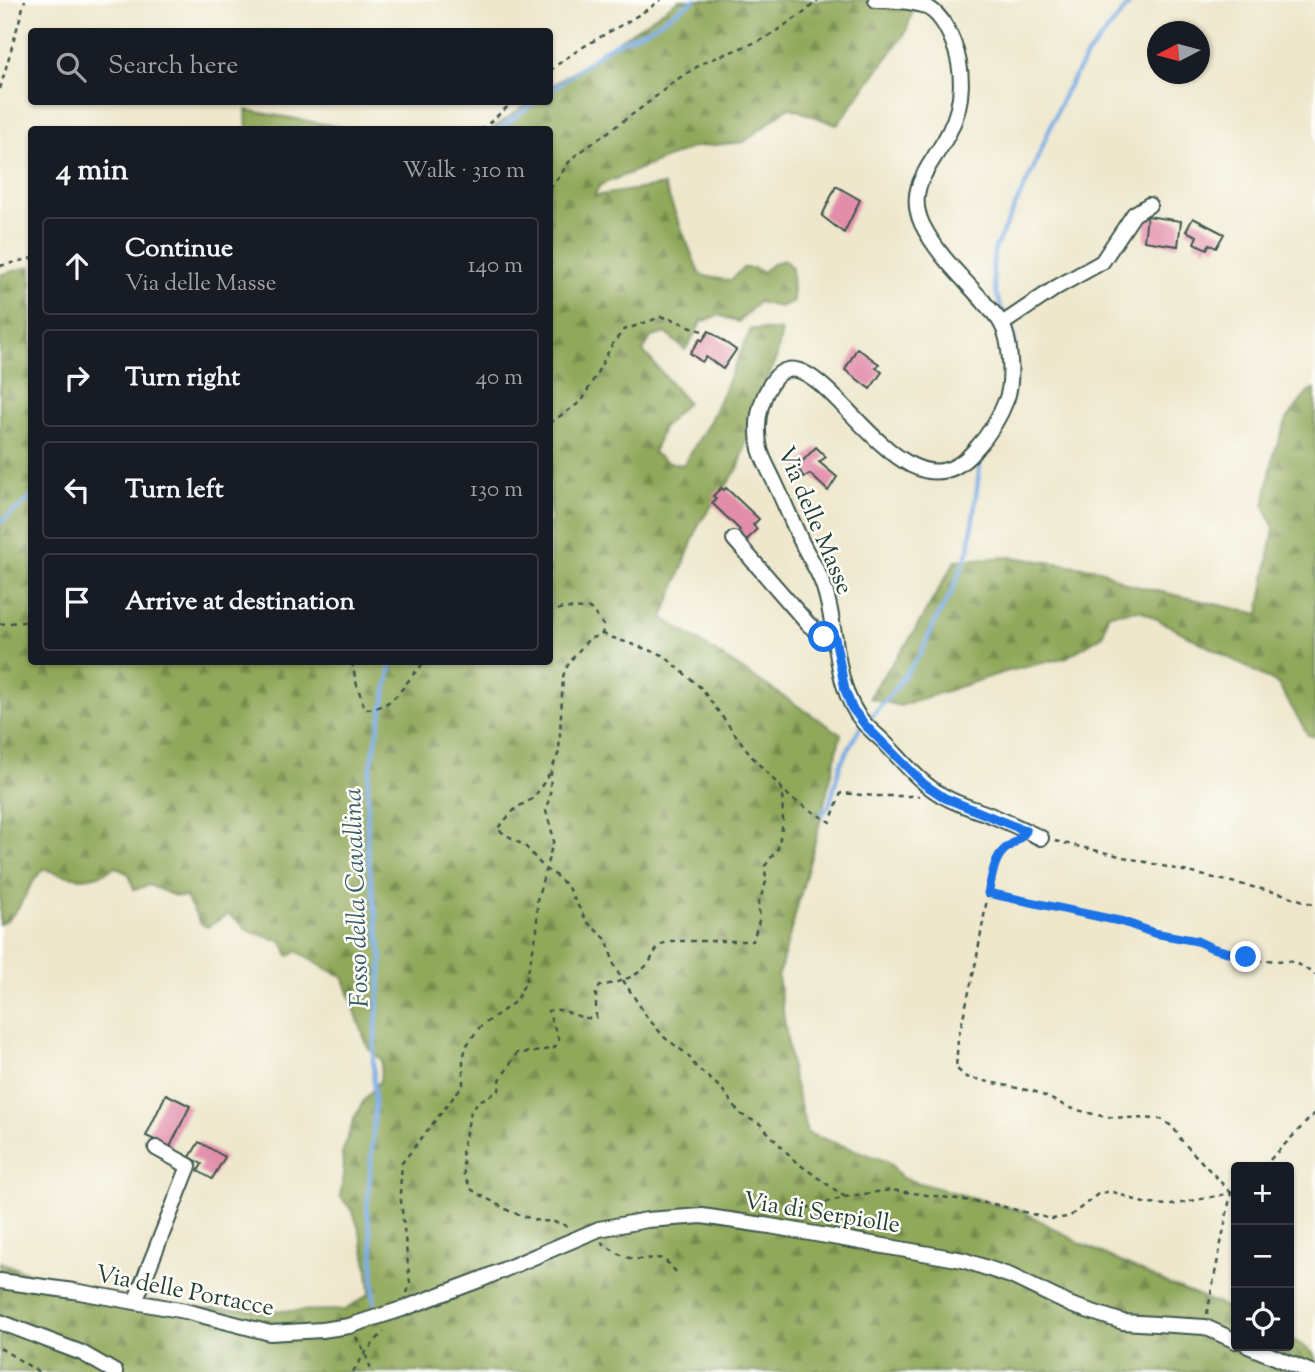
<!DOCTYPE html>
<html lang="en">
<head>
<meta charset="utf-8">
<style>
	:root { --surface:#171b24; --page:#242831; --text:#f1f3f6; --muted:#9ea1a6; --line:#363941 }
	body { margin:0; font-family:"Sorts Mill Goudy",serif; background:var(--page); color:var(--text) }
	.controls { position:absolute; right:21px; bottom:21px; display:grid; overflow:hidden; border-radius:7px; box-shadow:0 2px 5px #0004 }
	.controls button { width:63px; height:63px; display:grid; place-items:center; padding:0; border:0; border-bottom:2px solid var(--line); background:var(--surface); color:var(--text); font:35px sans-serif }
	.compass { position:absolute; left:1147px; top:21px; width:63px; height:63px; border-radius:50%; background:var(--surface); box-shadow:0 2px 5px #0004; rotate:264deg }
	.stop { position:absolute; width:21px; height:21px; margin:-16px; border:5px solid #1a73e8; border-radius:50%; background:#fff }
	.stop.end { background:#1a73e8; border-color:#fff; box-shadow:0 2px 7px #0008 }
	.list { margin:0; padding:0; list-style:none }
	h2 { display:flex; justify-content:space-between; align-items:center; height:91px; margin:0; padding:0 28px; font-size:30px }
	h2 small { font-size:23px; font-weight:400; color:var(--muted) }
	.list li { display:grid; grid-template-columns:46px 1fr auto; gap:21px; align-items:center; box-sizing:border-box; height:98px; margin:0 14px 14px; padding:0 14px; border:2px solid var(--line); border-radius:7px }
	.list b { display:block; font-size:26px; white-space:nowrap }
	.list p { margin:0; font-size:23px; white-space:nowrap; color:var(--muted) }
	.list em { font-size:23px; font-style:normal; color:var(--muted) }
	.icon { flex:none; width:38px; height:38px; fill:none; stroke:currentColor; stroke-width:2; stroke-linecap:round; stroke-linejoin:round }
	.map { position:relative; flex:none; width:1315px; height:1372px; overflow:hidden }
	.search { position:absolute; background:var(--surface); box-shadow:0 2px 5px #0004; left:28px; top:28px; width:525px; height:77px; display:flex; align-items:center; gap:18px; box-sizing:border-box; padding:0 24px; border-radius:7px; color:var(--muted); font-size:26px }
	.panel { position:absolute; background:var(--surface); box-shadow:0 2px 5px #0004; left:28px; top:126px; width:525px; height:539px; border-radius:7px }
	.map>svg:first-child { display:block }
	.forest { fill:url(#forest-firs); stroke:#587247; stroke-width:2 }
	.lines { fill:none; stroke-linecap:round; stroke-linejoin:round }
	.stream { stroke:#75a9e2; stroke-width:4.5 }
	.building { fill:#e28eab }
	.minor-casing { stroke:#3e564b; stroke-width:18 }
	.path { stroke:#3e564b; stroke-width:2.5; stroke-dasharray:5 5; stroke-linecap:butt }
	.minor { stroke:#fff; stroke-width:14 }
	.route { stroke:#1a73e8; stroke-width:9 }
	.labels { text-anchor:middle; stroke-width:5; stroke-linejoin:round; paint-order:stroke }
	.street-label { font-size:24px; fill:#1f3d34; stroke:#fdfcf7 }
	.water-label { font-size:26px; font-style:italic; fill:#395d68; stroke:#fdfcf7 }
</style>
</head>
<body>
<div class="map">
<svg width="1315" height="1372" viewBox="0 0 1315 1372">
	<defs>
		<pattern id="forest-firs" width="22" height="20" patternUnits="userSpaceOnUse" patternTransform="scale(1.75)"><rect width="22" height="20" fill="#90a85a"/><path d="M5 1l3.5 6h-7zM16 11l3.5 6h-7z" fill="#758a4b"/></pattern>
	</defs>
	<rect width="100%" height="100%" fill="#fdfcf7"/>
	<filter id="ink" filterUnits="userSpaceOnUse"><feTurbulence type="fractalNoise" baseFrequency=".0143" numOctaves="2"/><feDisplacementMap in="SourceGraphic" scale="14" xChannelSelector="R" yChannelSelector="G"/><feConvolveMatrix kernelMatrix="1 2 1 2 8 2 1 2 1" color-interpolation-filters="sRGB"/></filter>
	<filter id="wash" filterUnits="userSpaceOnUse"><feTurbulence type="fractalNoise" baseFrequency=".00686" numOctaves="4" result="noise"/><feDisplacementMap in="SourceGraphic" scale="28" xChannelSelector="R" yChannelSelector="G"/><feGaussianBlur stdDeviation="1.57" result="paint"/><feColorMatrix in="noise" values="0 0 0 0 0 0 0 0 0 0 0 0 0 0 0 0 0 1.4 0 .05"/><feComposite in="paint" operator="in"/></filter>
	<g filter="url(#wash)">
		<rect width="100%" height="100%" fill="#eee7cc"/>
		<path class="forest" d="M679,0H916L906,32L837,125L789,107L744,142L694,147L600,185L594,196L664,185L700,275L730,281L743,268H753L762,272L773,264L784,260L792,268L793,302L779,307L758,302L739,322L719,315L702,322L685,350L666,333L651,337L643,351L687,402L663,428L653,453L668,462L683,465L709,423L751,329L782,331L776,359L756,406L739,467L699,524L663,618L841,734L815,842L778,977L792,1073L807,1133L889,1162L902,1178L1024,1212L1080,1243L1170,1285L1236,1311V1346H1289V1337L1315,1354V1372H0V1262L74,1291L203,1308L287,1311L345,1310L370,1293C369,1271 362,1229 351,1209C348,1205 343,1200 340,1196L344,1175L342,1154L354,1119L364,1100L380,1081L382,1060L368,1048L343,976L327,969L297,951L289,956L282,941L251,932L228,914L208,927L201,924L186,897L175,896L149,885L134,890L129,874L115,867C88,884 73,878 44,869C26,883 23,914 0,924V275L31,266L32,662H550V130L492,129L530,102H550V87Z
			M246,110L352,129H247Z
			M1315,389V737L1308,735L1278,684L1140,610L1108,614L1103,635L1067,657L1005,672L900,706L870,698L874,688L908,642L956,560L1011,557L1099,569L1127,584L1259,614L1274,528L1264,506L1274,453L1287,419L1307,393Z"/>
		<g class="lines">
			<path class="stream" d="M550,91L607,48L650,28L694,0
				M497,130L535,102
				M1015,346C1014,329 1009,324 1002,309C994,292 990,267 995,248L1033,169L1065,92L1088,54L1133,0
				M0,523L32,497
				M822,814L829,806L841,763L858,731L887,699L921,653L938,615L952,592L969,550L982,449
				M374,1302L373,1252L367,1210L375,1109L373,1059L382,960L367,848L368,781L392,662"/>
		</g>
		<g id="blocks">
			<path class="building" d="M836,186L860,200L844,233L822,216Z
				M1147,216L1181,221L1178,246L1144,241Z
				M1193,218L1224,234L1216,248L1209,244L1207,249L1194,243L1197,236L1186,231Z
				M709,331L736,350L723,369L706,357L702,362L690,353L700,339L702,341Z
				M857,348L879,364L876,368L882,372L870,389L845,370Z
				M816,447L826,457L819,462L837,477L828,491L810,474L804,477L797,467Z
				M721,488L724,490L726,488L759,519L753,525L757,529L745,542L737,533L740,530L712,503L716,499L713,496Z
				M166,1094L190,1106L170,1147L146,1136Z
				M199,1142L225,1157L212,1179L198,1171L202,1164L190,1157Z"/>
		</g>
	</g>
	<g filter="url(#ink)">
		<use href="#blocks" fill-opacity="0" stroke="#3e564b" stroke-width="2"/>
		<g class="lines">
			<defs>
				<path id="minor" d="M876,0C920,2 936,0 953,42C964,70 964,102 950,130C935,163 904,185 922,224C936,253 962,277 983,301C988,308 997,315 1001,323C1011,339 1013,380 1007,398C1000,417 988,436 974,451C899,538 816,316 772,382C759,402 755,425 760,449C763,460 769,470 774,481C784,502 793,524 803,545C809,557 817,569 822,582C839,625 832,686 863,722C869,729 876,734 883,741C903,761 920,784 945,797C959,805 975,809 990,815C1008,822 1024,830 1041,838
					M1002,324L1057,287L1102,262L1134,214L1149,205
					M734,539L808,624L824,637L835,638
					M0,1281L74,1291L185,1311L270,1333L322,1330L349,1326L402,1309L482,1279L599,1229L647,1220L702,1216L770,1226L963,1260L1011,1276L1071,1305L1123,1322L1205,1327L1236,1341
					M135,1302L189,1166L156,1148
					M0,1322L82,1353L115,1372
					M1248,1346L1311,1372"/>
			</defs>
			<use href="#minor" class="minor-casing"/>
			<path class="path" d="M550,71C583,42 626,26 661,0
				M0,89L25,0
				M363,130H372
				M481,130L513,102
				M550,189L572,158L644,106L676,80L705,62L764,39L805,12L818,0
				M0,266L32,258
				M550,423L582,401L613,343L624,330L661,317L669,318L702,331
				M0,624L32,621
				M602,634L663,655L700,687L753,758L792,799L830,822L841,793L874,796H919
				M352,662L356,682L365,709C400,708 403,679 426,662
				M549,774L534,798L516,808L497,829L526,847L545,869L554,874L567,886L587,922L607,940L615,968L647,1017L665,1038L687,1054L696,1067L722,1089L740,1114L760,1124L796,1162L845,1197
				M1017,841L998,858L988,893L1124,922L1154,933L1197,941L1230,953L1257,960L1289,961L1302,966L1315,975
				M1055,841L1283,894L1315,905
				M988,893L976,962L958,1039L956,1068L966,1077L1036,1092L1070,1108L1089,1113L1106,1117L1161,1119L1173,1127L1182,1141L1231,1193
				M1263,1167L1315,1113
				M787,1214L845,1197L891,1190L993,1204L1051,1219L1069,1217L1098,1194L1111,1191L1146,1204L1172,1205L1231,1193
				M567,1227L561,1223L535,1220L511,1212L472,1190L464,1175L462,1150L471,1111L479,1101L499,1091L500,1080L517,1053L535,1052L554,1048L559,1040L548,1011C565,1005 581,1023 596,1017V993L600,986C616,983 635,978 646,966C656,955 652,949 668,941H753L760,917L758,905L766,882L765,866L778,848L783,823L782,789
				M601,1242C610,1248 619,1256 630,1258C654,1264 658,1246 678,1275
				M407,1293L410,1283L400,1192L402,1163L463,1085V1058L467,1045L479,1028L516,1001L526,981L537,931V900L554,839L546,811L550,794L551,771L559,752L563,677C568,659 581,650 589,638L596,637L602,634L604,626L591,609L563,608L550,612
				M1207,1314L1231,1193L1236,1189
				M356,1337L365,1353L372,1372
				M0,1348L39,1372
				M353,1372L365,1353L384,1331"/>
			<use href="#minor" class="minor"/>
		</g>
	</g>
	<g class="lines" filter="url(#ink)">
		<path class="route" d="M824,637L835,638L845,690L852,708L865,725L924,784L945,798L1026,831C1020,840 1012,843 1004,850C993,860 992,879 988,893L1124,922L1154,933L1197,941L1212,948L1246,957"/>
	</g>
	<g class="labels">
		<g class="street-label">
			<text transform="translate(816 520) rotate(67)" y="8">Via delle Masse</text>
			<text transform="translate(822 1212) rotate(9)" y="8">Via di Serpiolle</text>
			<text transform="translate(185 1290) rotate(11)" y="8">Via delle Portacce</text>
		</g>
		<g class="water-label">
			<text transform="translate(355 898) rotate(-92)" y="9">Fosso della Cavallina</text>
		</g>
	</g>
</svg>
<div class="controls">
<button>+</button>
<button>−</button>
<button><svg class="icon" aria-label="locate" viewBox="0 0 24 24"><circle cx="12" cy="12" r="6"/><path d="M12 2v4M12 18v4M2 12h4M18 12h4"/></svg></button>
</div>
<svg class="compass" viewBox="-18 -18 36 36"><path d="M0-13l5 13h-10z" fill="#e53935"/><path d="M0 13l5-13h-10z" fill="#9ea1a6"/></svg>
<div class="stop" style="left:824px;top:637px"></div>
<div class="stop end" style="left:1246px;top:957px"></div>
<div class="search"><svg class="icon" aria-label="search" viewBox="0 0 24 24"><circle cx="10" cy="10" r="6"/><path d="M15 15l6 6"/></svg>Search here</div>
<section class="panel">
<h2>4 min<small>Walk · 310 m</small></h2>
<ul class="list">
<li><svg class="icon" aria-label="ahead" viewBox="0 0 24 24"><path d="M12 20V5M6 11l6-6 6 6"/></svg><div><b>Continue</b><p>Via delle Masse</p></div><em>140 m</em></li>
<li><svg class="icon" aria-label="right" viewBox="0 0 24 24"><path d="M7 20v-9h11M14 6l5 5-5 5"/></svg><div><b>Turn right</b></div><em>40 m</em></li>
<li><svg class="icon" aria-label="left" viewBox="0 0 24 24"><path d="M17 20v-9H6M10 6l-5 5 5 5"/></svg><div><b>Turn left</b></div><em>130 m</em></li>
<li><svg class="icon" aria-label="arrive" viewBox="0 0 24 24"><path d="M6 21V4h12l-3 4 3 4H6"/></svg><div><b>Arrive at destination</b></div></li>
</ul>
</section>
</div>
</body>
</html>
